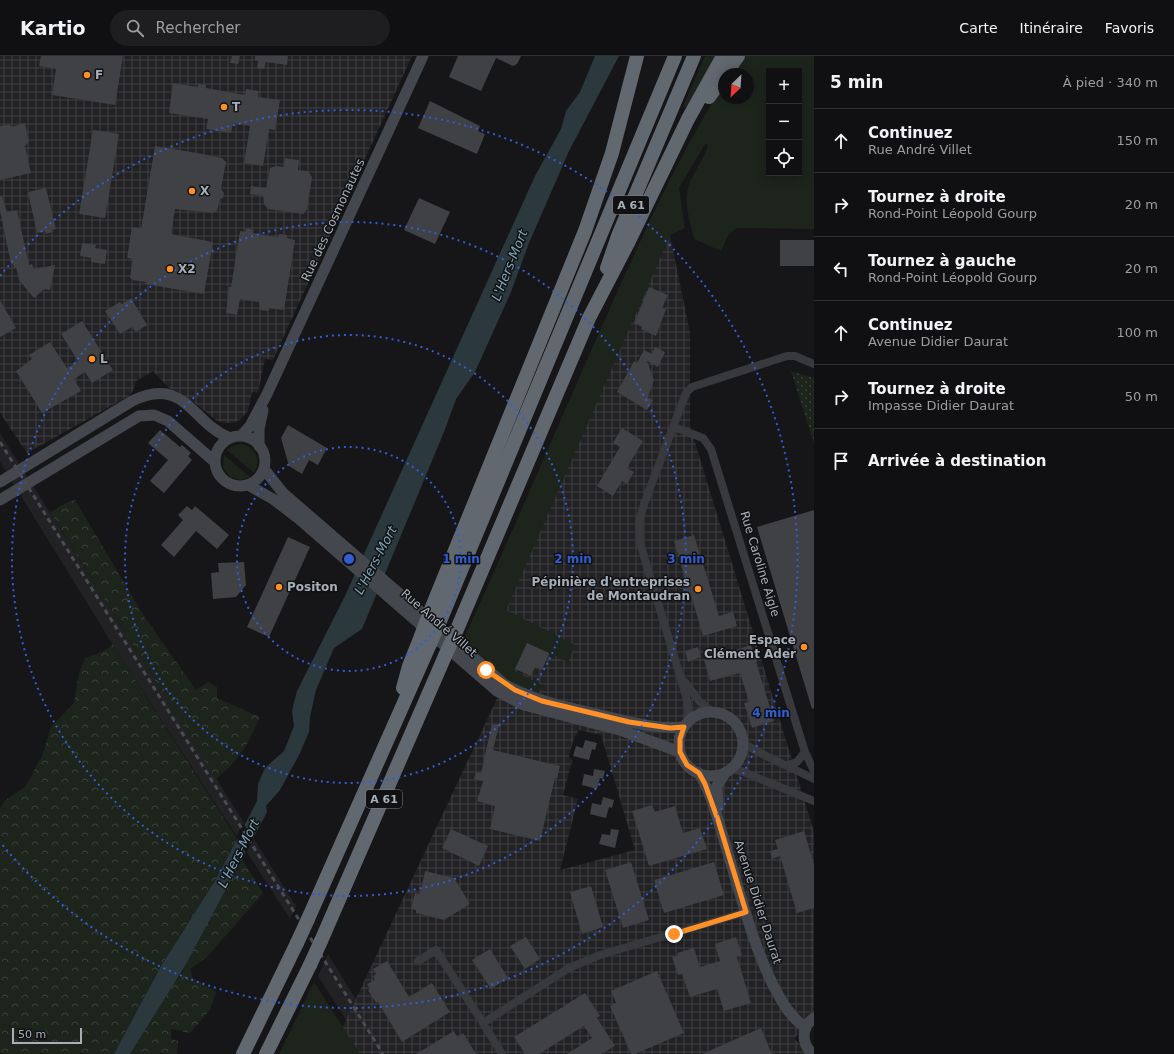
<!DOCTYPE html>
<html lang="fr">
<head>
<meta charset="utf-8">
<style>
	:root { --surface:#101012; --page:#1e1e20; --text:#f1f3f6; --muted:#9c9d9f; --line:#303032 }
	body { margin:0; font-family:"DejaVu Sans",sans-serif; background:var(--page); color:var(--text) }
	.controls { position:absolute; right:12px; top:12px; display:grid; overflow:hidden; border-radius:0px; box-shadow:0 2px 10px #0003 }
	.controls button { width:36px; height:36px; display:grid; place-items:center; padding:0; border:0; border-bottom:1px solid var(--line); background:var(--surface); color:var(--text); font:20px sans-serif }
	.compass { position:absolute; left:718px; top:12px; width:36px; height:36px; border-radius:50%; background:var(--surface); box-shadow:0 2px 10px #0003; rotate:205deg }
	.scale { position:absolute; left:12px; bottom:10px; width:70px; box-sizing:border-box; padding-left:4px; border:2px solid #a7b0b9; border-top:0; font-size:11px; line-height:14px; white-space:nowrap; color:#a7b0b9; -webkit-text-stroke:3px #111113; paint-order:stroke }
	.stop { position:absolute; width:12px; height:12px; margin:-9px; border:3px solid #ff8f27; border-radius:50%; background:#fff }
	.stop.end { background:#ff8f27; border-color:#fff; box-shadow:0 1px 4px #0008 }
	.list { margin:0; padding:0; list-style:none }
	h2 { display:flex; justify-content:space-between; align-items:center; height:52px; margin:0; padding:0 16px; font-size:17px }
	h2 small { font-size:13px; font-weight:400; color:var(--muted) }
	.list li { display:grid; grid-template-columns:26px 1fr auto; gap:12px; align-items:center; box-sizing:border-box; height:64px; padding:0 16px; border-top:1px solid var(--line) }
	.list b { display:block; font-size:15px; white-space:nowrap }
	.list p { margin:0; font-size:13px; white-space:nowrap; color:var(--muted) }
	.list em { font-size:13px; font-style:normal; color:var(--muted) }
	.icon { flex:none; width:22px; height:22px; fill:none; stroke:currentColor; stroke-width:2; stroke-linecap:round; stroke-linejoin:round }
	.map { position:relative; flex:none; width:814px; height:998px; overflow:hidden }
	header { display:flex; align-items:center; gap:24px; box-sizing:border-box; height:56px; padding:0 20px; background:var(--surface); border-bottom:1px solid var(--line) }
	header strong { font-size:19px }
	nav { display:flex; gap:22px; margin-inline-start:auto; font-size:14px }
	.search { width:280px; height:36px; background:var(--page); display:flex; align-items:center; gap:10px; box-sizing:border-box; padding:0 14px; border-radius:22px; color:var(--muted); font-size:15px }
	main { display:flex }
	aside { flex:1; background:var(--surface) }
	.map>svg:first-child { display:block }
	.built { fill:#222225 }
	.industrial { fill:url(#industrial-grid); fill-rule:evenodd }
	.grass { fill:#1c241c; fill-rule:evenodd }
	.forest { fill:url(#forest-crowns) }
	.park { fill:url(#park-dots) }
	.water { fill:#2b383d }
	.pier { fill:#161618 }
	.building { fill:#404145 }
	.lines { fill:none; stroke-linecap:round; stroke-linejoin:round }
	.street { stroke:#37393d; stroke-width:8 }
	.secondary { stroke:#44484e; stroke-width:11 }
	.highway { stroke:#62686f; stroke-width:14 }
	.rail { stroke:#494d53; stroke-width:3; stroke-dasharray:5 4; stroke-linecap:butt }
	.highway-bridge { stroke:#62686f; stroke-width:14 }
	.route { stroke:#ff8f27; stroke-width:5 }
	.ring { fill:none; stroke:#325dd3; stroke-width:2; stroke-dasharray:2 4 }
	.poi-dot { fill:#ff8f27; stroke:#111113; stroke-width:1.5 }
	.labels { text-anchor:middle; stroke-width:3; stroke-linejoin:round; paint-order:stroke }
	.shield { fill:#111113; stroke:#7a8087; stroke-width:1 }
	.shield-label { font-size:11px; font-weight:bold; fill:#a7b0b9 }
	.poi-label { font-size:12px; font-weight:bold; fill:#a7b0b9; stroke:#111113; text-anchor:start }
	.street-label { font-size:12px; fill:#a7b0b9; stroke:#111113 }
	.water-label { font-size:13px; font-style:italic; fill:#7ba6b7; stroke:#111113 }
	.centre { fill:#325dd3; stroke:#111113; stroke-width:2 }
	.ring-label { font-size:12px; text-anchor:middle; font-weight:bold; fill:#325dd3; stroke:#111113; stroke-width:3; stroke-linejoin:round; paint-order:stroke }
</style>
</head>
<body>
<header>
<strong>Kartio</strong>
<div class="search"><svg class="icon" aria-label="search" viewBox="0 0 24 24"><circle cx="10" cy="10" r="6"/><path d="M15 15l6 6"/></svg>Rechercher</div>
<nav><a>Carte</a><a>Itinéraire</a><a>Favoris</a></nav>
</header>
<main>
<div class="map">
<svg width="814" height="998" viewBox="0 0 814 998">
	<defs>
		<pattern id="industrial-grid" width="8" height="8" patternUnits="userSpaceOnUse"><rect width="8" height="8" fill="#222225"/><path d="M0 4h8M4 0v8" fill="none" stroke="#3f4043"/></pattern>
		<pattern id="forest-crowns" width="20" height="18" patternUnits="userSpaceOnUse"><rect width="20" height="18" fill="#1c241c"/><path d="M2 6a3 3 0 1 1 6 0M12 15a3 3 0 1 1 6 0" fill="none" stroke="#3a413b"/></pattern>
		<pattern id="park-dots" width="8" height="8" patternUnits="userSpaceOnUse"><rect width="8" height="8" fill="#1c241c"/><path d="M2 2h.1M6 6h.1" fill="none" stroke="#3a413b" stroke-width="1.8" stroke-linecap="round"/></pattern>
	</defs>
	<rect width="100%" height="100%" fill="#161618"/>
	<path class="built" d="M0,377L296,850L290,863L113,589L0,406Z
		M328,898L390,998H368L318,920Z"/>
	<path class="industrial" d="M0,0H412L273,304L265,303L258,337L252,336L248,355L241,363L233,367H224L216,364L192,345L169,332L153,315L136,325L133,335L129,340L27,397L0,357Z
		M670,179L690,277V370L814,776V959L794,983L813,998H330L509,617L488,593ZM579,674L601,679L635,794L560,814L578,743L563,739L572,705L569,700L573,685Z"/>
	<path class="grass" d="M705,0H716L686,52L683,50Z
		M746,0H814V173L737,172L729,178L721,195L694,183C690,166 684,148 688,131C693,116 704,104 708,89L705,88L679,132L685,172L670,179L506,554L575,589L568,606L527,587L514,615L542,629L538,640L513,630L465,589V580C515,471 561,361 610,252C644,176 679,98 724,28V42H748V18H732ZM769,15H799V117H769Z
		M241,388C255,390 262,404 254,417L227,394L232,390Z
		M224,399L250,421L241,424L230,421L223,411Z
		M314,926L360,998H279Z"/>
	<path class="forest" d="M75,444L144,560L196,634L208,626L217,631V642L260,661C246,691 242,701 216,723L50,456L68,446Z
		M113,589L237,783L216,823L161,910L114,998H0V752L4,745L25,731L42,700L51,671L74,647L79,617L85,602L97,598Z
		M241,802L263,837L207,901L190,913L193,922L216,936L210,954L190,977L171,973V983L178,985L177,998H130L173,927L181,920L185,910Z"/>
	<path class="park" d="M791,315L814,322V388Z"/>
	<path class="water" d="M595,0H619L569,95L529,187L511,236L475,316L456,343L444,376L362,573L334,592L316,634L310,661L309,676L299,699L280,734L266,750L267,756L185,910L130,998H114L161,910L216,823L257,745L258,728L265,712L284,695L294,670L292,655L297,635L345,540L535,120L561,73L566,55L580,36Z"/>
	<path class="pier" d="M243,767L254,784L246,797L236,781Z"/>
	<path class="building" d="M41,0H123L115,49L52,39L56,13L39,10Z
		M232,0H240L238,8L230,7Z
		M255,0H288L287,9L266,6L264,13L257,12L258,5L255,4Z
		M458,0H521L517,8L513,10L496,2L481,35L449,21Z
		M173,27L198,31V28L206,29V32L245,39L246,33L259,35L258,41L280,44L275,74L269,73L263,110L244,107L250,70L233,67L231,77L206,73L208,63L169,57Z
		M430,45L480,70L478,75L485,78L477,98L418,72Z
		M25,67L29,86L25,90L31,117L0,124V70L10,68L11,71Z
		M93,74L119,78L105,162L79,158Z
		M155,90L203,98L222,102L226,106L221,133L224,137L223,142L220,143L217,155L213,157L175,153L171,178L213,186L204,238L145,228L146,226L132,224V223L130,222L133,203L127,202L132,171L141,173Z
		M285,102L299,104L298,114L308,115L312,121L307,153L303,158L268,153L264,148L263,140L250,138L251,130L266,132L270,112L276,110L284,111Z
		M46,132L56,173L52,174L53,176L46,178L45,175L37,177L28,136Z
		M2,140L7,156L17,154L29,209L32,208L34,213L55,209L50,234L44,233L34,242L19,224L16,211L14,212L13,208H11L0,155V141Z
		M419,142L450,156L435,188L404,174Z
		M246,172L254,174L253,177L270,180L278,181L279,178L287,179V182L295,184L284,254L269,252V255L260,254L259,246L240,243L237,259L226,257L229,231H231L240,175L245,176Z
		M780,184H814V210H780Z
		M82,187L96,189L95,192L107,194L105,208L91,206V202L80,200Z
		M649,231L668,239L662,252L666,253L656,280L641,273L642,271L634,267Z
		M131,242L147,269L136,276L132,271L120,278L105,255L120,246L122,248Z
		M0,244L16,272L0,281Z
		M82,265L113,314L92,327L85,316L74,323L81,335L42,357L16,315L32,303L29,299L50,286L67,312L78,305L61,278Z
		M655,291L665,296L658,311L647,305L654,324L648,341L653,344L647,354L617,336L634,305L637,307L644,294L652,298Z
		M288,369L327,392L318,409L309,404L302,418L289,410L281,382Z
		M622,372L643,385L627,412L634,416L627,428L622,425L613,440L597,430L620,391L613,387Z
		M160,374L180,391L182,389L191,397L188,400L192,404L164,437L150,425L168,404L148,387Z
		M187,450L192,454L195,450L229,479L217,493L196,475L174,501L161,489L183,464L178,459Z
		M814,454V652L812,653L757,471Z
		M694,479L719,560L733,556L737,570L703,580L691,539L688,540L683,527L686,526L674,485Z
		M288,481L310,491L269,581L247,571Z
		M244,506L246,529L236,541L213,543L211,517L219,516L218,507Z
		M527,587L549,597L542,614L535,611L531,620L515,613Z
		M751,589L774,665L752,672L744,647L749,646L740,617L710,625L704,604Z
		M698,591L701,601L688,606L685,595Z
		M492,668L499,669L493,694L560,710L557,723L555,722L540,785L490,773L495,750L477,745L483,725L474,723L476,716L481,717Z
		M585,684L597,687L595,694L592,693L589,704L573,700L576,690L583,692Z
		M594,713L605,715L603,723L600,722L597,733L582,729L584,718L593,720Z
		M603,741L614,744L612,752L609,751L606,762L590,758L592,747L601,749Z
		M652,749L655,756L675,750L683,777L700,772L707,793L649,810L632,755Z
		M451,773L488,790L479,810L442,792Z
		M611,773L619,774L615,792L599,788L602,778L610,779Z
		M804,775L814,808V852L797,857L780,800L772,803L770,795L778,793L775,784Z
		M631,806L649,864L623,872L605,814Z
		M714,806L724,839L664,857L654,824Z
		M425,815L454,822L470,848L444,864L416,857V854L411,853L415,837L420,838Z
		M591,830L603,871L582,878L570,836Z
		M526,881L540,903L525,913L510,890Z
		M736,881L742,899L737,901L751,947L724,955L717,933L690,941L682,918L678,919L672,901L678,899L677,897L694,892L700,911L720,905L715,888Z
		M490,893L508,922L491,933L472,904Z
		M387,905L409,941L432,927L450,956L402,986L378,946L376,947L368,934L370,933L367,928L375,924L373,920L376,918L373,913Z
		M657,915L684,977L635,998H631L610,950L616,947L611,935Z
		M585,937L600,960L597,962L615,990L601,998H567L592,982L584,970L539,998H525L514,981Z
		M761,972L772,998H702Z
		M454,975L457,981L463,977L476,998H416Z"/>
	<g class="lines">
		<path class="street" d="M674,371L703,382L711,393L805,696L814,715
			M685,626L699,645L712,656
			M690,664L686,640L640,487L639,467L644,448L686,337L692,331L787,300H795L814,308
			M743,687L758,696L814,723
			M788,709L797,706L805,696
			M732,713L741,715L814,745
			M418,905L436,894L483,967L569,912L600,899L746,856
			M483,967L502,998"/>
		<path class="secondary" d="M241,380L250,370L267,338L423,0
			M215 405a25 25 0 1 1 50 0a25 25 0 1 1-50 0Z
			M259,390V373L263,354
			M264,413L283,437L504,628C534,645 567,651 600,659C627,665 656,674 684,671
			M0,426L132,345C186,319 192,368 230,382
			M248,429L273,443L298,462L475,616L497,635L524,649L623,675L680,696
			M0,444L139,360L154,359L168,365L215,406
			M679 688a32 32 0 1 1 64 0a32 32 0 1 1-64 0Z
			M699,717C713,741 719,768 727,794C741,840 752,886 773,929C782,946 790,961 806,972
			M718,751L717,730L725,717
			M813,998C801,988 801,971 814,962"/>
		<path class="highway" d="M709,41L738,0
			M607,212L618,180L694,0
			M430,556L585,175L612,97L637,0
			M440,565L675,0
			M455,578L589,262L629,185L688,63L723,0
			M403,632L409,610L421,580
			M308,863L430,588
			M321,885L445,600
			M243,998L297,887
			M266,998L310,909"/>
		<path class="rail" d="M0,386L383,998"/>
		<path class="highway-bridge" d="M421,580L430,556
			M430,588L440,565
			M445,600L455,578
			M297,887L308,863
			M310,909L321,885"/>
	</g>
	<g class="lines">
		<path class="route" d="M486,614L515,634L542,645L629,666L670,672L684,671L680,683V696L687,709L699,717L705,728L718,764L746,856L674,878"/>
	</g>
	<g class="ring">
		<circle cx="349" cy="503" r="112"/>
		<circle cx="349" cy="503" r="224"/>
		<circle cx="349" cy="503" r="337"/>
		<path d="M0 220A449 449 0 1 1 0 786"/>
	</g>
	<g class="poi-dot">
		<circle cx="87" cy="19" r="4"/>
		<circle cx="224" cy="51" r="4"/>
		<circle cx="192" cy="135" r="4"/>
		<circle cx="170" cy="213" r="4"/>
		<circle cx="92" cy="303" r="4"/>
		<circle cx="279" cy="531" r="4"/>
		<circle cx="698" cy="533" r="4"/>
		<circle cx="804" cy="591" r="4"/>
	</g>
	<g class="labels">
		<g class="shield">
			<rect x="613" y="140" width="36" height="18" rx="3"/>
			<rect x="366" y="734" width="36" height="18" rx="3"/>
		</g>
		<g class="shield-label">
			<text x="631" y="153">A 61</text>
			<text x="384" y="747">A 61</text>
		</g>
		<g class="poi-label">
			<text x="95" y="23">F</text>
			<text x="232" y="55">T</text>
			<text x="200" y="139">X</text>
			<text x="178" y="217">X2</text>
			<text x="100" y="307">L</text>
			<text x="690" y="530" text-anchor="end">Pépinière d'entreprises<tspan x="690" dy="14">de Montaudran</tspan></text>
			<text x="287" y="535">Positon</text>
			<text x="796" y="588" text-anchor="end">Espace<tspan x="796" dy="14">Clément Ader</tspan></text>
		</g>
		<g class="street-label">
			<text transform="translate(333 164) rotate(-65)" y="4">Rue des Cosmonautes</text>
			<text transform="translate(760 508) rotate(73)" y="4">Rue Caroline Aigle</text>
			<text transform="translate(439 567) rotate(41)" y="4">Rue André Villet</text>
			<text transform="translate(758 846) rotate(72)" y="4">Avenue Didier Daurat</text>
		</g>
		<g class="water-label">
			<text transform="translate(509 209) rotate(-68)" y="5">L'Hers-Mort</text>
			<text transform="translate(375 504) rotate(-62)" y="5">L'Hers-Mort</text>
			<text transform="translate(238 797) rotate(-63)" y="5">L'Hers-Mort</text>
		</g>
	</g>
	<circle cx="349" cy="503" r="6" class="centre"/>
	<g class="ring-label">
		<text x="461" y="507">1 min</text>
		<text x="573" y="507">2 min</text>
		<text x="686" y="507">3 min</text>
		<text x="771" y="661">4 min</text>
	</g>
</svg>
<div class="controls">
<button>+</button>
<button>−</button>
<button><svg class="icon" aria-label="locate" viewBox="0 0 24 24"><circle cx="12" cy="12" r="6"/><path d="M12 2v4M12 18v4M2 12h4M18 12h4"/></svg></button>
</div>
<svg class="compass" viewBox="-18 -18 36 36"><path d="M0-13l5 13h-10z" fill="#e53935"/><path d="M0 13l5-13h-10z" fill="#9c9d9f"/></svg>
<div class="scale">50 m</div>
<div class="stop" style="left:486px;top:614px"></div>
<div class="stop end" style="left:674px;top:878px"></div>
</div>
<aside>
<h2>5 min<small>À pied · 340 m</small></h2>
<ul class="list">
<li><svg class="icon" aria-label="ahead" viewBox="0 0 24 24"><path d="M12 20V5M6 11l6-6 6 6"/></svg><div><b>Continuez</b><p>Rue André Villet</p></div><em>150 m</em></li>
<li><svg class="icon" aria-label="right" viewBox="0 0 24 24"><path d="M7 20v-9h11M14 6l5 5-5 5"/></svg><div><b>Tournez à droite</b><p>Rond-Point Léopold Gourp</p></div><em>20 m</em></li>
<li><svg class="icon" aria-label="left" viewBox="0 0 24 24"><path d="M17 20v-9H6M10 6l-5 5 5 5"/></svg><div><b>Tournez à gauche</b><p>Rond-Point Léopold Gourp</p></div><em>20 m</em></li>
<li><svg class="icon" aria-label="ahead" viewBox="0 0 24 24"><path d="M12 20V5M6 11l6-6 6 6"/></svg><div><b>Continuez</b><p>Avenue Didier Daurat</p></div><em>100 m</em></li>
<li><svg class="icon" aria-label="right" viewBox="0 0 24 24"><path d="M7 20v-9h11M14 6l5 5-5 5"/></svg><div><b>Tournez à droite</b><p>Impasse Didier Daurat</p></div><em>50 m</em></li>
<li><svg class="icon" aria-label="arrive" viewBox="0 0 24 24"><path d="M6 21V4h12l-3 4 3 4H6"/></svg><div><b>Arrivée à destination</b></div></li>
</ul>
</aside>
</main>
</body>
</html>
